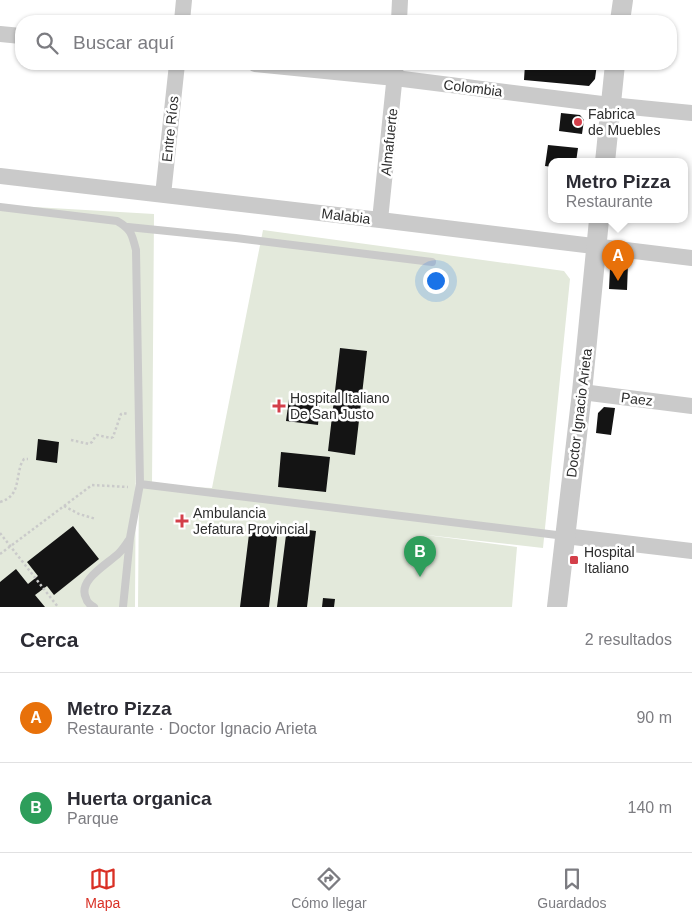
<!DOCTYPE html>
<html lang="es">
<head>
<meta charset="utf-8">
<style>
	:root { --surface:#fff; --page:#f7f7f7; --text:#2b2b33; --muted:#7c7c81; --line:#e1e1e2; --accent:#d93025 }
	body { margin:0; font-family:Helvetica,sans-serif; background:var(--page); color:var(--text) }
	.you { position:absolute; left:435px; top:280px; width:18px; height:18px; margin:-12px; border:4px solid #fff; border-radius:50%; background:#1a73e8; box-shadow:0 0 0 8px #1a73e833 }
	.badge { display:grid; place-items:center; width:32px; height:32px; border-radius:50%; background:var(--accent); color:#fff; font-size:16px; font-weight:700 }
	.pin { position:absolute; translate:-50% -41px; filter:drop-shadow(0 1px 2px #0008) }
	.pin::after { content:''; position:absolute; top:26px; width:18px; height:15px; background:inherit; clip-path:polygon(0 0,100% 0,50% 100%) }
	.popup { position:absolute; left:548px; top:158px; width:140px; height:65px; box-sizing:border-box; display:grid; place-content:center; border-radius:10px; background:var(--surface); filter:drop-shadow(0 1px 4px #0005); font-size:16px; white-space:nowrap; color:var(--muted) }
	.popup b { font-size:19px; color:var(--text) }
	.popup::after { content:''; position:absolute; left:50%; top:100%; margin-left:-10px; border:10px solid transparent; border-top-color:var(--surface) }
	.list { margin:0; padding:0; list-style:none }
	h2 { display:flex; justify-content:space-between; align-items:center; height:65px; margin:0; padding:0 20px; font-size:21px }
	h2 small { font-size:16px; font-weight:400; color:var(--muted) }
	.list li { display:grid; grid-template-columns:32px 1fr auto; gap:15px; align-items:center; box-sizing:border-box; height:90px; padding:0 20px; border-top:1px solid var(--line) }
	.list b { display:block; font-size:19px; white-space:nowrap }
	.list p { margin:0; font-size:16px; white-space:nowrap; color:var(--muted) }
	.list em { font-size:16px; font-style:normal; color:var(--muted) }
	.icon { flex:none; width:28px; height:28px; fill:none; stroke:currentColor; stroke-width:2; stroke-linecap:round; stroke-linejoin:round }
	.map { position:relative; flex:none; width:692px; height:607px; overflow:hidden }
	.search { position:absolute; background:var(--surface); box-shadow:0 1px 4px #0004; left:15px; right:15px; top:15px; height:55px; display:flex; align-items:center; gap:12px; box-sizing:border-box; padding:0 18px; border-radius:20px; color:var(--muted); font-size:19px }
	.sheet { height:245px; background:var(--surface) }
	nav { display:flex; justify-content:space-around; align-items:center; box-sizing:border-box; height:70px; border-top:1px solid var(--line); background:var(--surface); font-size:14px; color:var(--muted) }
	nav a { display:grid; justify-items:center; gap:2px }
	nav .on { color:var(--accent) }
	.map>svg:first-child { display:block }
	.green { fill:#e3e9db }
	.building { fill:#141414 }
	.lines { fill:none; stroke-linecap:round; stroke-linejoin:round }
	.path { stroke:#cacaca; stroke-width:2.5; stroke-dasharray:2.5 2.5; stroke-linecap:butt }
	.service { stroke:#cacaca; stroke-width:8 }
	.minor { stroke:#cacaca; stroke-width:16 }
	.tertiary { stroke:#cacaca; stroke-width:20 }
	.poi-dot { fill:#d33f4a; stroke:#fff; stroke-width:2 }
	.labels { text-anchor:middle; stroke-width:5; stroke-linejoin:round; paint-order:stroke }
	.street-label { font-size:14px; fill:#2d2d2d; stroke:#fff }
	.poi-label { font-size:14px; fill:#2d2d2d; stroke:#fff; text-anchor:start }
</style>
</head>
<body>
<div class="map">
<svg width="692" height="607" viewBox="0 0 692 607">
	<rect width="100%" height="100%" fill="#fff"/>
	<path class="green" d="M0,205L154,214L152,485L212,488L263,230L564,271L570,279L543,548L418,534L517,547L512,607H138L139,488L137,266L135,607H0Z"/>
	<path class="building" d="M525,64H597L595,79L589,86L524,80Z
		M561,113L580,115L584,120L582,134L559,131Z
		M548,145L578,148L576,162H552V167L545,166Z
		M616,264H628L627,290L609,289L610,268Z
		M340,348L367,351L355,455L328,451Z
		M289,399L320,402L318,425L286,421Z
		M604,407L615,408L611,435L596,433L598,413Z
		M38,439L59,442L57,463L36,460Z
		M281,452L330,457L326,492L278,487Z
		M73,526L99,559L54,595L47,586L35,595L45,607H0V582L16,569L28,584L38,576L27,562Z
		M250,526L278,529L269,607H240Z
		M287,527L316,531L307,607H277Z
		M323,598L335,599L334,607H322Z"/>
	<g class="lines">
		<path class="path" d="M71,440L89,444L92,442L95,437L97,435L111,438L113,437L121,414L123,413L128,414
			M0,502C21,496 15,478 22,462L24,459H28
			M64,506L79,514L96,519
			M0,533L58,607
			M0,554L92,485L128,487"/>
		<path class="service" d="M0,207L117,221C131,229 132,234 136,250L140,484L130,538L123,607
			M128,227L236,238L432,262
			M140,484L565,536
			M94,607C90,605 87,603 86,598C77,580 108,564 119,553C123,549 126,544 129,540"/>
		<path class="minor" d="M182,21L184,0
			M399,21L400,0
			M0,34L21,36
			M255,64L395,78L610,105L692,113
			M0,176L380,220L692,258
			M163,195L177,64
			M380,220L396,64
			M582,392L692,406
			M565,536L692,551"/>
		<path class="tertiary" d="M620,21L623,0
			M605,162L615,64
			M557,607L582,392L599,220"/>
	</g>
	<g class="poi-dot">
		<circle cx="578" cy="122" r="5"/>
		<path d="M276.5 398.5h5v5h5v5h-5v5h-5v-5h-5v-5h5z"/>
		<path d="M179.5 513.5h5v5h5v5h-5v5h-5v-5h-5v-5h5z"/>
		<rect x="569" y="555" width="10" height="10" rx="2.5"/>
	</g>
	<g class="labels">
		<g class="street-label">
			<text transform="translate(473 88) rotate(7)" y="5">Colombia</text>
			<text transform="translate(170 129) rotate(-84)" y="5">Entre Ríos</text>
			<text transform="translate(389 142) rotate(-84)" y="5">Almafuerte</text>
			<text transform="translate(346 216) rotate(7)" y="5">Malabia</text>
			<text transform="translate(637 399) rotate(7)" y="5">Paez</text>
			<text transform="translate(579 413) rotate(-83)" y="5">Doctor Ignacio Arieta</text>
		</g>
		<g class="poi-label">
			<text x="588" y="119">Fabrica<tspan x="588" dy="16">de Muebles</tspan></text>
			<text x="290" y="403">Hospital Italiano<tspan x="290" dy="16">De San Justo</tspan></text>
			<text x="193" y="518">Ambulancia<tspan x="193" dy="16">Jefatura Provincial</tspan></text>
			<text x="584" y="557">Hospital<tspan x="584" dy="16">Italiano</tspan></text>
		</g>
	</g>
</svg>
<div class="you"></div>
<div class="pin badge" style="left:618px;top:281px;background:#e8710a">A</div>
<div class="popup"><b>Metro Pizza</b>Restaurante</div>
<div class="pin badge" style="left:420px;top:577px;background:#2e9e5b">B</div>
<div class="search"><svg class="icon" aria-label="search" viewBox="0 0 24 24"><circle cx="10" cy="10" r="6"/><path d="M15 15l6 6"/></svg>Buscar aquí</div>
</div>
<section class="sheet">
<h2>Cerca<small>2 resultados</small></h2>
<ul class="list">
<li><span class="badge" style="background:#e8710a">A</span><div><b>Metro Pizza</b><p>Restaurante · Doctor Ignacio Arieta</p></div><em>90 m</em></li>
<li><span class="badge" style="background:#2e9e5b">B</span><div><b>Huerta organica</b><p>Parque</p></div><em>140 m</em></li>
</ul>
</section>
<nav>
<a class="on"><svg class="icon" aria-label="map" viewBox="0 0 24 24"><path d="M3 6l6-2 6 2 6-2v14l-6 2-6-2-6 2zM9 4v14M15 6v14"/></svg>Mapa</a>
<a><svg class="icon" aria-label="directions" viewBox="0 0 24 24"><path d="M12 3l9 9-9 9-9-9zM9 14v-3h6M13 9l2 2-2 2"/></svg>Cómo llegar</a>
<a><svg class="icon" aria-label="saved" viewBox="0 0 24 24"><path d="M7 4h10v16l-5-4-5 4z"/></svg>Guardados</a>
</nav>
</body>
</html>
